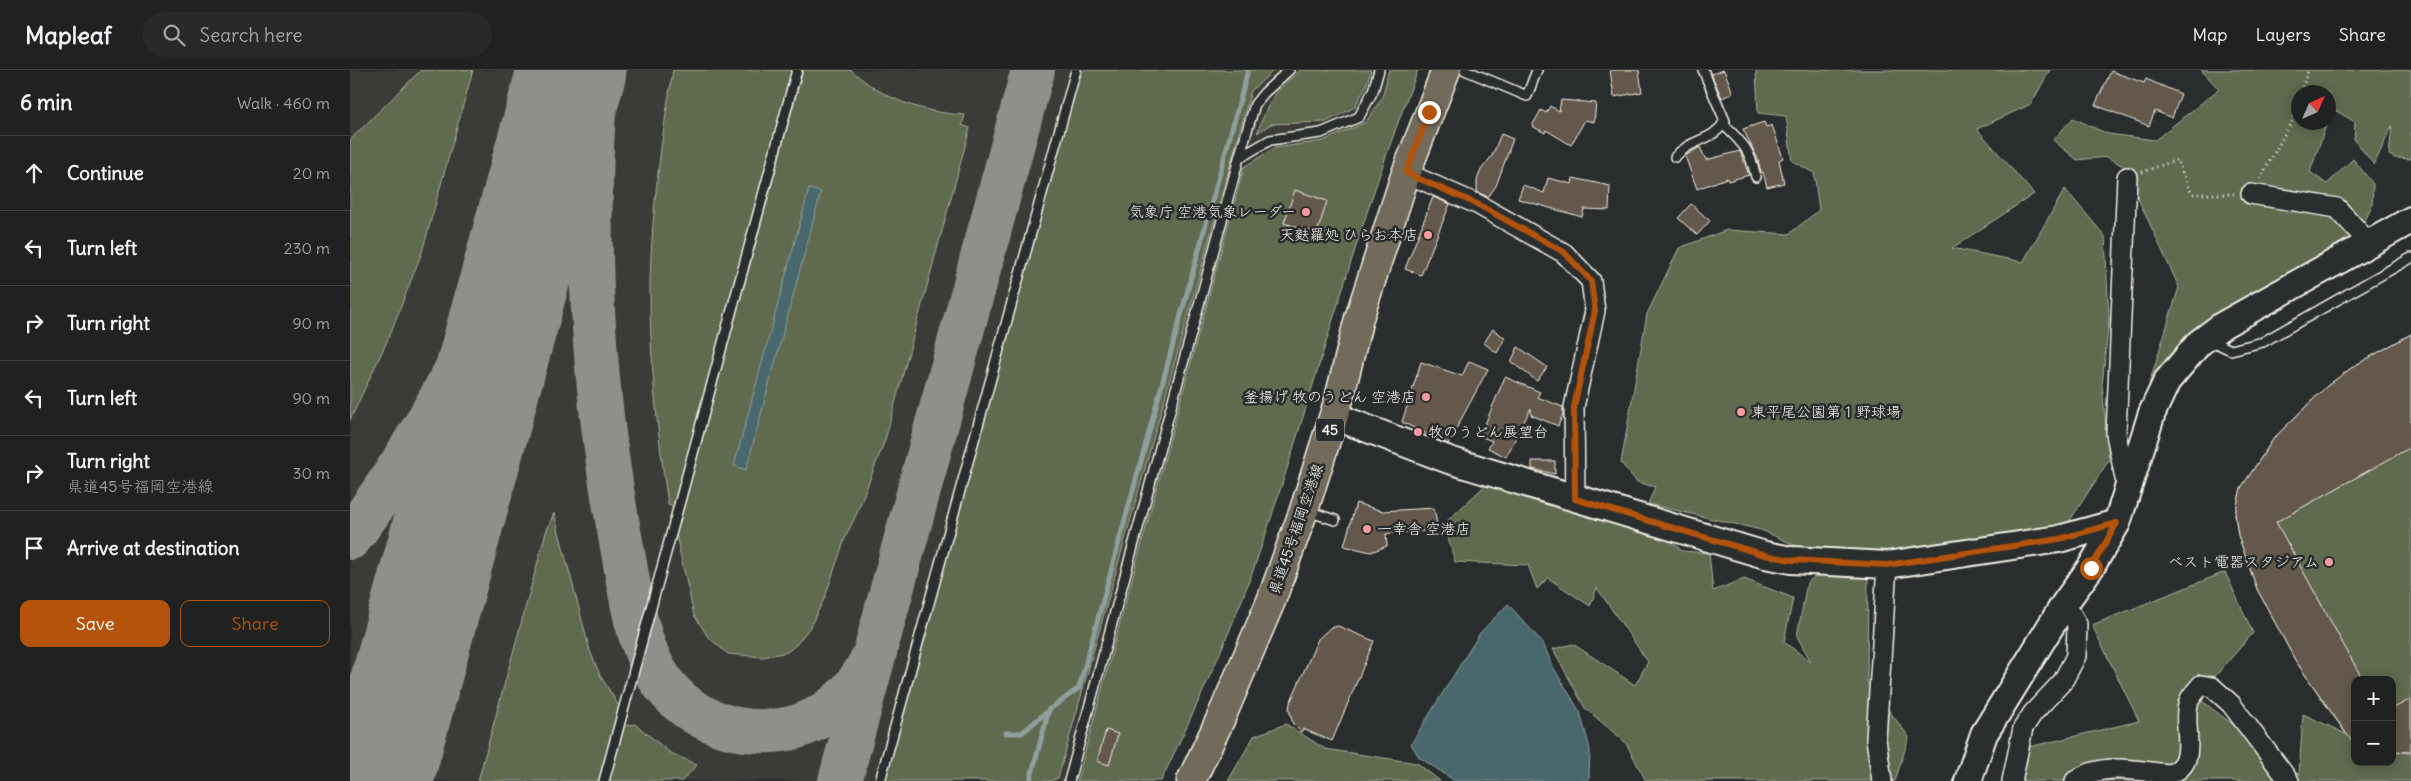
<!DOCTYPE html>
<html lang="en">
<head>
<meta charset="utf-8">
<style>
	:root { --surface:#202222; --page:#282a2a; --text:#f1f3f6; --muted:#a2a4a5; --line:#3d3f40; --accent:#b45309 }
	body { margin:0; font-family:Delius,"Klee One",sans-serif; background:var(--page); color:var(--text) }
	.controls { position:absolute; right:15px; bottom:15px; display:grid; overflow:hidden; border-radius:10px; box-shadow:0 2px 12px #0003 }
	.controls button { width:45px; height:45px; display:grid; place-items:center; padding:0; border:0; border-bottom:1px solid var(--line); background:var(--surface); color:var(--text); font:25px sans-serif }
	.compass { position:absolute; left:1941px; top:15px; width:45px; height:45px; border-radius:50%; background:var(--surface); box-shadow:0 2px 12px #0003; rotate:45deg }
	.stop { position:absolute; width:15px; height:15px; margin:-11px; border:4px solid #b45309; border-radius:50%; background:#fff }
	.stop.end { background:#b45309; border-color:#fff; box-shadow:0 1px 5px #0008 }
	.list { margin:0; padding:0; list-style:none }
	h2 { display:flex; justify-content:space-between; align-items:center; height:65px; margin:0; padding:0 20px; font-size:21px }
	h2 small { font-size:16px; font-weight:400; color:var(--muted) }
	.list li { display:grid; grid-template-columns:32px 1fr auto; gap:15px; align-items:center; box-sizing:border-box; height:75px; padding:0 20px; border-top:1px solid var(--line) }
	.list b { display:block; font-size:19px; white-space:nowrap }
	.list p { margin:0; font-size:16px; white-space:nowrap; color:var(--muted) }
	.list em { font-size:16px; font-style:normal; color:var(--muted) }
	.actions { display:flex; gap:10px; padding:15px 20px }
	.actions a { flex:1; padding:11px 0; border:1px solid var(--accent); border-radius:10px; text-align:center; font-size:18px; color:var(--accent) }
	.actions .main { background:var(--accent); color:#fff }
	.icon { flex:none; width:28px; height:28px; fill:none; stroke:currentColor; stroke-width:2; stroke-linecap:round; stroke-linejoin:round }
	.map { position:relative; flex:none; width:2061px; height:711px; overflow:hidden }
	header { display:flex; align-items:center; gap:30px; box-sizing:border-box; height:70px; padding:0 25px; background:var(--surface); border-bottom:1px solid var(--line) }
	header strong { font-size:24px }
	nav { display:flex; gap:28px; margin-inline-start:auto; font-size:18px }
	.search { width:350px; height:45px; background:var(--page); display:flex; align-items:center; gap:12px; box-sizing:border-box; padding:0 18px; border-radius:28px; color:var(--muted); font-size:19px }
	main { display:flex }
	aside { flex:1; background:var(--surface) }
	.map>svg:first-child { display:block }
	.built { fill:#3b3a37 }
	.green { fill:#616a50; stroke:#aaae9c; fill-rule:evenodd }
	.water { fill:#4a686d; stroke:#8e9f9e }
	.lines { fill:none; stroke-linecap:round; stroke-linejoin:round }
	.stream { stroke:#8e9f9e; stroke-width:5 }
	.taxiway { stroke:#8f8f8b; stroke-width:44 }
	.runway { stroke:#8f8f8b; stroke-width:109 }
	.building { fill:#64584c; stroke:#f4f1e8 }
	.lane-casing { stroke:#f4f1e8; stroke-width:12 }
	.street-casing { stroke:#f4f1e8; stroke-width:22 }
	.secondary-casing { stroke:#f4f1e8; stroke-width:30 }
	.primary-casing { stroke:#f4f1e8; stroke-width:31 }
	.path { stroke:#f4f1e8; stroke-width:3; stroke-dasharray:1 4; stroke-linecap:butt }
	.lane { stroke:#2a2d2e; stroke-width:9 }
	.street { stroke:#2a2d2e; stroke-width:19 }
	.secondary { stroke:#2a2d2e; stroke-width:26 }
	.primary { stroke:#726b5a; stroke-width:28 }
	.route { stroke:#b45309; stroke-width:6 }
	.poi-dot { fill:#ff9aa2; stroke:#2a2d2e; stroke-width:2 }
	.labels { text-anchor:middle; stroke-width:5; stroke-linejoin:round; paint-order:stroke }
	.shield { fill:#2a2d2e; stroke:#b7b6b0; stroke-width:1 }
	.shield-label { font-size:14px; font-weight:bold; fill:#f4f1e8 }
	.poi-label { font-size:15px; fill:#f4f1e8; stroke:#2a2d2e; text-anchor:end }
	.street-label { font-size:15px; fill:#f4f1e8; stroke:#2a2d2e }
</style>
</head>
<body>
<header>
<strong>Mapleaf</strong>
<div class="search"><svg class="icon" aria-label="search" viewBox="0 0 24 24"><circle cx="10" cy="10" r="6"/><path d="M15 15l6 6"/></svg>Search here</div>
<nav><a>Map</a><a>Layers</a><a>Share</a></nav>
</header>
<main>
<aside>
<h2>6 min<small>Walk · 460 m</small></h2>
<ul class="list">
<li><svg class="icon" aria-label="ahead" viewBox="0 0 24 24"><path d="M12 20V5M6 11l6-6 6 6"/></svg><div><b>Continue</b></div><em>20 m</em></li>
<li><svg class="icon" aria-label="left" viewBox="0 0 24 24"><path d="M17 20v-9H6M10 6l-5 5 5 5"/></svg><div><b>Turn left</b></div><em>230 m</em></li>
<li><svg class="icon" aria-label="right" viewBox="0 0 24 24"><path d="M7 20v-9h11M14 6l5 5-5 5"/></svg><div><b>Turn right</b></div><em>90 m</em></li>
<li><svg class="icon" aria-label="left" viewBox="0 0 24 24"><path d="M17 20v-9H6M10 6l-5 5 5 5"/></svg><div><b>Turn left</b></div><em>90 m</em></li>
<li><svg class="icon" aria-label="right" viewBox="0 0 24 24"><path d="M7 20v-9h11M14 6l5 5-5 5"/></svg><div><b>Turn right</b><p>県道45号福岡空港線</p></div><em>30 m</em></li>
<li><svg class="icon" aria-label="arrive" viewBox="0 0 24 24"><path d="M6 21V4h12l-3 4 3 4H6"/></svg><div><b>Arrive at destination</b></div></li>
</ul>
<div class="actions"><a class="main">Save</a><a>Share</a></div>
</aside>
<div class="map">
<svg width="2061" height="711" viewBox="0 0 2061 711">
	<rect width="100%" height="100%" fill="#2a2d2e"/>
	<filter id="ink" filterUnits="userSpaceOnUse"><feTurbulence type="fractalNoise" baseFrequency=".02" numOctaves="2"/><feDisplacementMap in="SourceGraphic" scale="10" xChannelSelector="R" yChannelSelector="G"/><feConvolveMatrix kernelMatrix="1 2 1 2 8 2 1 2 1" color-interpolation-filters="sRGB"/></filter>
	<g filter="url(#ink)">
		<path class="built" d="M0,0H1065L1008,165L904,498L809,711H0Z"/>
		<path class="green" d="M71,0H123L72,182L39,267L0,350V70Z
			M323,0H443L325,437L318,434C307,360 299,285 300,211C302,140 311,70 323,0Z
			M453,0H501C532,29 573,43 615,45L612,55L620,58L535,370L507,443L495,468L475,527L460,557L446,575L437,582L413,587L378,584L358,567L344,545L326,465Z
			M733,0H924L901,21L708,708L700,711H533L636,331L726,18Z
			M951,0H1021L1016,16L1005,37L976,52L921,54L907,63C919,31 924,21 951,0Z
			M1039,0H1068C1008,152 967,311 915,466C887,551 849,631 811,711H727L894,97L924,78L973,71L1016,52L1032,28Z
			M1406,0H1700L1681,34L1627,59L1684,124L1602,178L1673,192L1715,119L1755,166L1759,250L1752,315L1759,390L1715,458L1518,500L1517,612L1559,667L1545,711H1296L1276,673L1235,638L1203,579L1223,574L1285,615L1298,592L1247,518L1240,536L1198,508L1187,519L1178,495L1105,492L1094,454L1144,407L1295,447L1332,481L1359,483L1363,521L1394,509L1443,528L1434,572L1461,592L1447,566L1457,513L1483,492L1411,460L1298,434L1305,417L1287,412L1271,393L1297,244L1329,178L1377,160L1439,164L1469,140L1464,103L1442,91L1436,46L1408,43Z
			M1851,0H2061V89L2045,88L2039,85L2042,56L2024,95L2004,69L2005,52L1983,39L1979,49L1978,22H1948V52L1977,53L1960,102L1977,114L2003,89L2023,114L2022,136L2013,155L1998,175L1927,218L1845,257L1799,314L1829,217L1773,96L1757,87L1727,90L1703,70L1723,48L1758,64L1805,70L1869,19Z
			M2061,264V682H2051L2061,684V711H1665L1679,677L1789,651L1742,555L1875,502L1903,563L1847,627L1949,705L1953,644L1996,664L1945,590L1907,519L1888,465L1885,444L1891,418L1924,368L1977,316L2004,296ZM2005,610H2042V692H2005Z
			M204,443L240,581L250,605L270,638L248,711H128L196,462Z
			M285,654L319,682L347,695L332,711H258L273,656Z
			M936,654L975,679L1067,693L1090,711H878L904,666Z"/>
		<path class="water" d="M459,119L471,122L396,400L384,396Z
			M1158,534L1193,573L1202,595L1230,642L1240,679L1239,709L1236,711H1105L1069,687L1061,674L1130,563Z"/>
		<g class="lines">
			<path class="stream" d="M656,663H672L700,639L729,618L898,0
				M680,711L699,639"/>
			<path class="taxiway" d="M247,0C233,162 242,323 273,482C280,522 287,575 310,609C335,646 379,664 422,661C470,658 507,625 525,582
				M0,468C86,354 149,225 197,91
				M490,711L683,0"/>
			<path class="runway" d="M28,711L222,0"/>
		</g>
		<path class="building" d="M1260,0H1289L1292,22L1264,27Z
			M1374,0L1383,23L1372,28L1361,4Z
			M1761,1L1794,13L1796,9L1831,24L1822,48L1805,41L1799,56L1745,35Z
			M1211,30L1246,33L1244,52L1235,50L1221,75L1196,60L1195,63L1182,56L1191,40L1196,43L1200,36L1209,41Z
			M1414,52L1416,57L1422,55L1433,88L1429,90L1434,113L1417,117L1413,102H1411L1407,87L1393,59Z
			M1151,64L1163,69L1146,116L1138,127L1127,122V110L1131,100L1142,86Z
			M1350,77L1356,90L1390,81L1399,105L1378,111L1377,108L1347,119L1335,86Z
			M1198,108L1222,114L1223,108L1260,116L1259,140L1234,139L1232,147L1168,129L1173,115L1194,123Z
			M945,120L977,131L967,163L934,153Z
			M1083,127L1100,134L1071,205L1055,199Z
			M1341,134L1360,151L1347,165L1328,148Z
			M1143,259L1155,268L1147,283L1134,273Z
			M2061,264V377L1926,452L2013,610H2005V676L1945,590L1907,519L1888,465L1885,444L1891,418L1924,368L1977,316L2004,296Z
			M1168,277L1197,297L1187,311L1161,292Z
			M1119,291L1138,299L1098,374L1052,352L1071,292L1112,306Z
			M1155,307L1190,322L1187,327L1213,337V344L1208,356L1181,345V338L1156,387L1138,378L1142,371L1130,366Z
			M1182,391H1205V404L1182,399Z
			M1006,433L1032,441L1084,438L1088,460L1036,464L1037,476L1021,482L994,476Z
			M988,556L1024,571L982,671L953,659L951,662L943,654L939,639L940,633L968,569L980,558Z
			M2061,629V682L2042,681V639Z
			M756,660L768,664L759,695L747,691Z"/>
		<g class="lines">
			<defs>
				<path id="lane" d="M1115,0L1177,26L1187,0
					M1373,54C1394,75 1399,78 1406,107
					M1325,87C1341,68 1363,72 1375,51L1353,0
					M889,88L905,34L914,23L939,0
					M1859,270L1881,280L1913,272L2061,188
					M957,441L985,450
					M254,711L447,0
					M530,711L726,0
					M719,711L889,88L920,70L971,63L1009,47L1023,21L1029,0"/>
				<path id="street" d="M1056,103L1127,134L1214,183L1241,211L1245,241L1224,337L1225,429
					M1777,107L1766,364L1777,418
					M1901,124L1987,138L2020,174
					M1532,711L1526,669L1537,495
					M1662,711L1673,658L1683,643L1713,611L1726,586L1727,554L1715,533
					M1725,711C1753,691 1787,701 1819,704C1852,694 1830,655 1839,631C1842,625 1847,620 1851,615L1862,617L1881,634L1939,711"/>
				<path id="secondary" d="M984,346L1099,390L1415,485L1441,490L1537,495L1709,469L1767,453
					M1618,711L1634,664L1715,533L1741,497L1767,453L1802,343L1817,311L1849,273L1873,255L2061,150"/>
				<path id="primary" d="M841,711L871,648L921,531L954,440L989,329L1009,248L1056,103L1096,0"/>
			</defs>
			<use href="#lane" class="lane-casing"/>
			<use href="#street" class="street-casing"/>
			<use href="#secondary" class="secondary-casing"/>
			<use href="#primary" class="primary-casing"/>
			<path class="path" d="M1951,22L1958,0
				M1792,102L1827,90L1842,124H1885
				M1910,109L1943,49L1948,32"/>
			<use href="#lane" class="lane"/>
			<use href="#street" class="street"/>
			<use href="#secondary" class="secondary"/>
			<use href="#primary" class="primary"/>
		</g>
	</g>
	<g class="lines" filter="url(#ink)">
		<path class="route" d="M1079,42L1056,103L1127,134L1214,182L1241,211L1245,241L1224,337L1225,429L1415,485L1441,490L1537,495L1709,469L1767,453L1741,498"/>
	</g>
	<g class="poi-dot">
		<circle cx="956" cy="142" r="5"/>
		<circle cx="1078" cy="165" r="5"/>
		<circle cx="1076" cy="327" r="5"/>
		<circle cx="1391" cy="342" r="5"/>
		<circle cx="1068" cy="362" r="5"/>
		<circle cx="1017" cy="459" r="5"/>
		<circle cx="1979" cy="492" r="5"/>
	</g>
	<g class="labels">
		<rect class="shield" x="966" y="348.5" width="28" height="23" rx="4"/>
		<g class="shield-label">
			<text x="980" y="365">45</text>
		</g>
		<g class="poi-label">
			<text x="946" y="147">気象庁 空港気象レーダー</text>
			<text x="1068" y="170">天麩羅処 ひらお本店</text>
			<text x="1066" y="332">釜揚げ 牧のうどん 空港店</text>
			<text x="1401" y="347" text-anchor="start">東平尾公園第１野球場</text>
			<text x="1078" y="367" text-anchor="start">牧のうどん展望台</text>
			<text x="1027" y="464" text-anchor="start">一幸舎 空港店</text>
			<text x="1969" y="497">ベスト電器スタジアム</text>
		</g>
		<g class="street-label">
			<text transform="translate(946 459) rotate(-71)" y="5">県道45号福岡空港線</text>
		</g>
	</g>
</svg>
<div class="controls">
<button>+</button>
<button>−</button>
</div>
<svg class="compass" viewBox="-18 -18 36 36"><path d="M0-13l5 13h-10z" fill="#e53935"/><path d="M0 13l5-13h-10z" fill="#a2a4a5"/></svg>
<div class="stop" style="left:1741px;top:498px"></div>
<div class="stop end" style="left:1079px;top:42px"></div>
</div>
</main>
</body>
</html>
